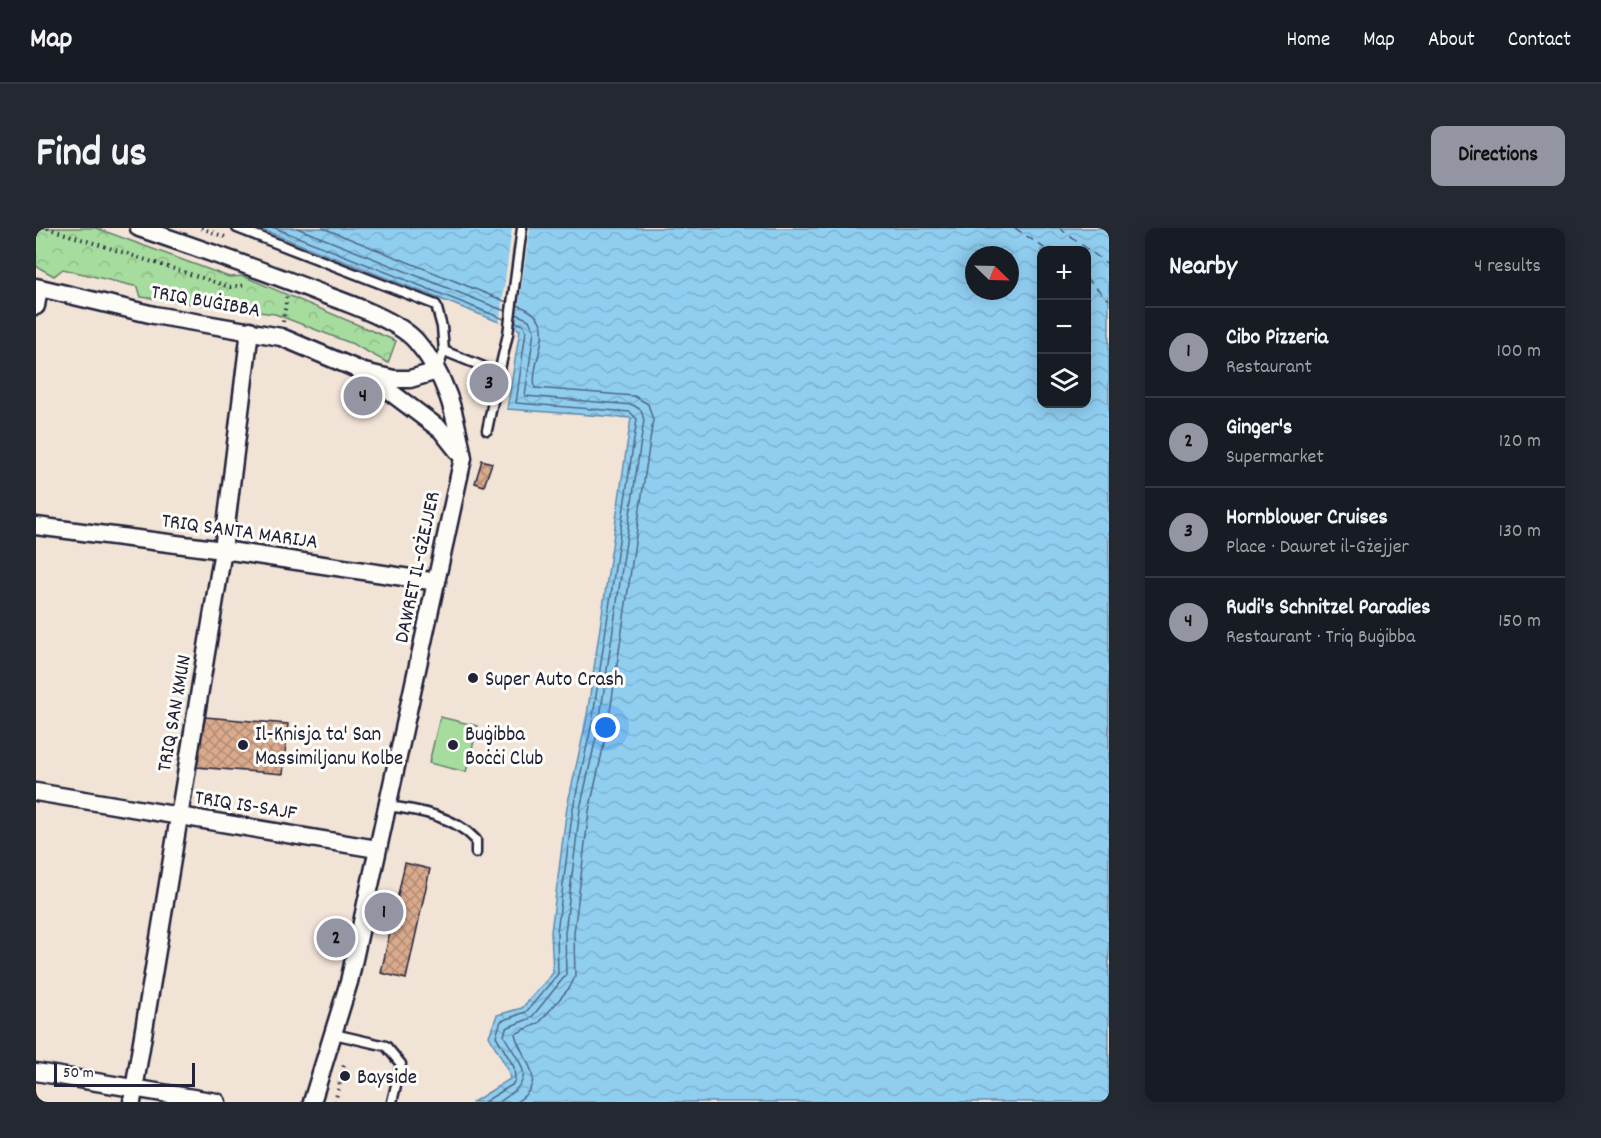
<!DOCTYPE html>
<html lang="en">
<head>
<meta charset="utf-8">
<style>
	:root { --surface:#171b24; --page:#242831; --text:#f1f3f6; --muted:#9ea1a6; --line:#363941; --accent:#9495a2 }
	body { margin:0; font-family:Dekko,sans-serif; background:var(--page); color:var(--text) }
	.controls { position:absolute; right:18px; top:18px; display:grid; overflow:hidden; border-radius:12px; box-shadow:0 3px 15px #0003 }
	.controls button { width:54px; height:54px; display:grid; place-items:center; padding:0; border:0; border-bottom:2px solid var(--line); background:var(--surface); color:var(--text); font:30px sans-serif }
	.compass { position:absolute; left:929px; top:18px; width:54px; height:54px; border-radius:50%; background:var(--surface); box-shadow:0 3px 15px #0003; rotate:113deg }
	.scale { position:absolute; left:18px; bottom:15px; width:141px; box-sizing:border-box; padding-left:6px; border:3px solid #22223b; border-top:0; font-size:16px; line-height:21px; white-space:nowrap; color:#22223b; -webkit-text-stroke:4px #fdfcf7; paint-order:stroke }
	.you { position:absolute; left:570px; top:500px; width:21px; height:21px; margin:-15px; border:4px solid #fff; border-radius:50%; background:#1a73e8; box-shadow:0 0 0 9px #1a73e833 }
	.badge { display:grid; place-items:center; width:39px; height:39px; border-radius:50%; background:var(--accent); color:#111; font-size:20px; font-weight:700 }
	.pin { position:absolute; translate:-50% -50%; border:3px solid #fff; box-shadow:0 2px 6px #0006 }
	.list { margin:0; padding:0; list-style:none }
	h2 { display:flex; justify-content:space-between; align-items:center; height:78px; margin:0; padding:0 24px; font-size:26px }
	h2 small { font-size:20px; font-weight:400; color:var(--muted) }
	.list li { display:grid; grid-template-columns:39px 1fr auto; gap:18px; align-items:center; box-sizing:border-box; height:90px; padding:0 24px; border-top:2px solid var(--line) }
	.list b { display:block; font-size:22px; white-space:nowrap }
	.list p { margin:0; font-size:20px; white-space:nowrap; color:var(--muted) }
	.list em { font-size:20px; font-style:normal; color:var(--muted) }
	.icon { flex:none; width:33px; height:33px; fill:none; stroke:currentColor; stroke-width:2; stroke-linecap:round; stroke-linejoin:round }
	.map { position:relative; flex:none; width:1073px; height:874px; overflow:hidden; border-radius:12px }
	header { display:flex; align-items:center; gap:36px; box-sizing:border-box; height:84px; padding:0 30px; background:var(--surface); border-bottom:2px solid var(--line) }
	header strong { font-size:28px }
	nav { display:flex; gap:33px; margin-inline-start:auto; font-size:21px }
	.intro { display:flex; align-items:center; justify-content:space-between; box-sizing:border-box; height:144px; padding:0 36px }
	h1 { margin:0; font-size:42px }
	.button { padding:15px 27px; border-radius:12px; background:var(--accent); color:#111; font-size:21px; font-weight:700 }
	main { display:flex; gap:36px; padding:0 36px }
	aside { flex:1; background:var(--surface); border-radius:12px; box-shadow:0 3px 15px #0003 }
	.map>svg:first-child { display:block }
	.forest { fill:url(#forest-crowns); stroke:#647f6c; stroke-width:1.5 }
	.pitch { fill:#a6dc9e; stroke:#647f6c; stroke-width:1.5 }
	.water { fill:url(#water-waves); stroke:#6489a8; stroke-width:1.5; fill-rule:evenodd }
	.pier { fill:#f2e3d7 }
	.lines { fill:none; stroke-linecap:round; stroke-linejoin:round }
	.shore { stroke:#4e6783; stroke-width:1.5 }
	.ferry { stroke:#435671; stroke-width:1.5; stroke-dasharray:8 6; stroke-linecap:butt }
	.building { fill:url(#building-cross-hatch); stroke:#22223b; stroke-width:1.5 }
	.service-casing { stroke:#22223b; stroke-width:13 }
	.minor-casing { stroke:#22223b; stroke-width:21 }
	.path { stroke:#22223b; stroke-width:4; stroke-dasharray:1.5 4.5; stroke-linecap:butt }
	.service { stroke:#fdfcf7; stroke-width:8 }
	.minor { stroke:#fdfcf7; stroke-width:16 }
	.poi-dot { fill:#22223b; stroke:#fdfcf7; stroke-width:2 }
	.labels { text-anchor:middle; stroke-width:6; stroke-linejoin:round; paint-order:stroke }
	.street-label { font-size:21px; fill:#22223b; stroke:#fdfcf7 }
	.poi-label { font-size:21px; fill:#22223b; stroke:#fdfcf7; text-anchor:start }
</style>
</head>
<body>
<header>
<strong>Map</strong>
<nav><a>Home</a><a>Map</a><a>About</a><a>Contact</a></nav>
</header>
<div class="intro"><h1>Find us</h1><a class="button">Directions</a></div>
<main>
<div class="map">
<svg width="1073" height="874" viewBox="0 0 1073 874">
	<defs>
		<pattern id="forest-crowns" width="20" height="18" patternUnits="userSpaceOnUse" patternTransform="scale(1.5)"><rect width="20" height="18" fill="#a6dc9e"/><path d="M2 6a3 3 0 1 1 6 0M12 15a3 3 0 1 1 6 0" fill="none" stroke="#8fbc89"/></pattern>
		<pattern id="water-waves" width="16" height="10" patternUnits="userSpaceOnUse" patternTransform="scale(1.5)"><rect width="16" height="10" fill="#90cef0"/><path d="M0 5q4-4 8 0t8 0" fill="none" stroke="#7cb1cf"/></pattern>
		<pattern id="building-cross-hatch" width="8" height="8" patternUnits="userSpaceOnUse" patternTransform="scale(1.5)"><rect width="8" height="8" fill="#daaa8c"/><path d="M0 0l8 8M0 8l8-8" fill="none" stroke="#b08a74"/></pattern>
	</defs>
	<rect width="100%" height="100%" fill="#f2e3d7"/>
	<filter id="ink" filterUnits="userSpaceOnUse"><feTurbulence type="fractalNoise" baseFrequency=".0167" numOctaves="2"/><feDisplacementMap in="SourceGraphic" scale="12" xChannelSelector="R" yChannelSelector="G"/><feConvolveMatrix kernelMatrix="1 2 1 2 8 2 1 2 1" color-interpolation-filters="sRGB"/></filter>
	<g filter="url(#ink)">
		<path class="forest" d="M0,0H60L193,49L207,48L360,113L352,135L317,116L239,86L105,69L102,59L27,41L18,48L0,38Z"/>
		<path class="pitch" d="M404,489L442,498L430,544L393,535Z"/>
		<path class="water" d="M222,0H1073V874H437L474,851L472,842L453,808L461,787L486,780L517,745L515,704L531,579L550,494L595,190L471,181L484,102ZM1005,22H1050V176H1005ZM938,27H974V63H938Z"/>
		<path class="pier" d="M476,0H494L479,103L463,98Z"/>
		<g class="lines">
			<path class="shore" d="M239,0L468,91
				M261,0L469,83
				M287,0L471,74
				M448,874L476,857L479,852L478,839L460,808L465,793L490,784L522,746L521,704L537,580L556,495L601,191L594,184L480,175L490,103L488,97L479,94
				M463,874C502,850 487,841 468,808L470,800L495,790L530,747L529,705L544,581L563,496L608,192L605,182L597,177L489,168L498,103L493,92L480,86
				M480,874C515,852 485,831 479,806L503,795L534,759L539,749L538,705L553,583L572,498L617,192L612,176L598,168L499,160C493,128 529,93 481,77"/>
			<path class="ferry" d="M979,0L1011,22
				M1023,0L1073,37
				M1050,50L1073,72"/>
		</g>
		<path class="building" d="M446,232L456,235L448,258L439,255Z
			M169,489L252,496L247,546L160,539Z
			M369,635L394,641L370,751L345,745Z"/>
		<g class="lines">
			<defs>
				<path id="service" d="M201,0L400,77L406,99L408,123
					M401,143L408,123L463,145L472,106L486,0
					M451,202L463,145
					M351,578C383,582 418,588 440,612V625
					M298,806L350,818L365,836L356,874"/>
				<path id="minor" d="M103,0C165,21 226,42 287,66C312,75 363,93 380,113C411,148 419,185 427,230L313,754L276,874
					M0,59L118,87L245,109L328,144L358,151H374L401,143
					M0,78L3,60
					M333,148L405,202L424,226
					M0,298L187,322L401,354
					M0,564L341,621
					M0,844L181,874
					M96,874L187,322L214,102"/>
			</defs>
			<use href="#service" class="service-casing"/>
			<use href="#minor" class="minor-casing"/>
			<path class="path" d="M11,0L194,59L210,57
				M165,0L192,10
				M247,94L251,68
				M299,874L308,837"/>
			<use href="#service" class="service"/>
			<use href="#minor" class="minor"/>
		</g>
	</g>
	<g class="poi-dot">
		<circle cx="437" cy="450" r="6"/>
		<circle cx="207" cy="517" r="6"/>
		<circle cx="417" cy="517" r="6"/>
		<circle cx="309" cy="848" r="6"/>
	</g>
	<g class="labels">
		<g class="street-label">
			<text transform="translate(170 72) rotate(10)" y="7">TRIQ BUĠIBBA</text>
			<text transform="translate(204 302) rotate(8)" y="7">TRIQ SANTA MARIJA</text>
			<text transform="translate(380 339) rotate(-78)" y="7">DAWRET IL-GŻEJJER</text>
			<text transform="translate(137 485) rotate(-80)" y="7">TRIQ SAN XMUN</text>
			<text transform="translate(210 576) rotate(9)" y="7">TRIQ IS-SAJF</text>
		</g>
		<g class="poi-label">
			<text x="449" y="457">Super Auto Crash</text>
			<text x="219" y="512">Il-Knisja ta' San<tspan x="219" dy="24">Massimiljanu Kolbe</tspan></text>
			<text x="429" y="512">Buġibba<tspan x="429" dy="24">Boċċi Club</tspan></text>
			<text x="321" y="855">Bayside</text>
		</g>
	</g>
</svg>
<div class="controls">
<button>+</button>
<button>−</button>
<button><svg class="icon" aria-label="layers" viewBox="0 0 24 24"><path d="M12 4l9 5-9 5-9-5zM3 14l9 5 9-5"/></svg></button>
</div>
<svg class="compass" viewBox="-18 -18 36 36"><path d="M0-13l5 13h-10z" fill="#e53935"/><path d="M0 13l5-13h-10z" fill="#9ea1a6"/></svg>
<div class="scale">50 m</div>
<div class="you"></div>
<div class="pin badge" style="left:348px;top:684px">1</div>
<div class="pin badge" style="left:300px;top:710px">2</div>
<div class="pin badge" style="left:453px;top:155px">3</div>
<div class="pin badge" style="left:327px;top:168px">4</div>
</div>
<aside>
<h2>Nearby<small>4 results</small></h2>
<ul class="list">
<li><span class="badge">1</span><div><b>Cibo Pizzeria</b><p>Restaurant</p></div><em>100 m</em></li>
<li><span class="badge">2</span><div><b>Ginger's</b><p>Supermarket</p></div><em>120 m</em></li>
<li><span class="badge">3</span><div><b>Hornblower Cruises</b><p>Place · Dawret il-Gżejjer</p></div><em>130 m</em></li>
<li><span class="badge">4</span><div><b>Rudi's Schnitzel Paradies</b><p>Restaurant · Triq Buġibba</p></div><em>150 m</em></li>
</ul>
</aside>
</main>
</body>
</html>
